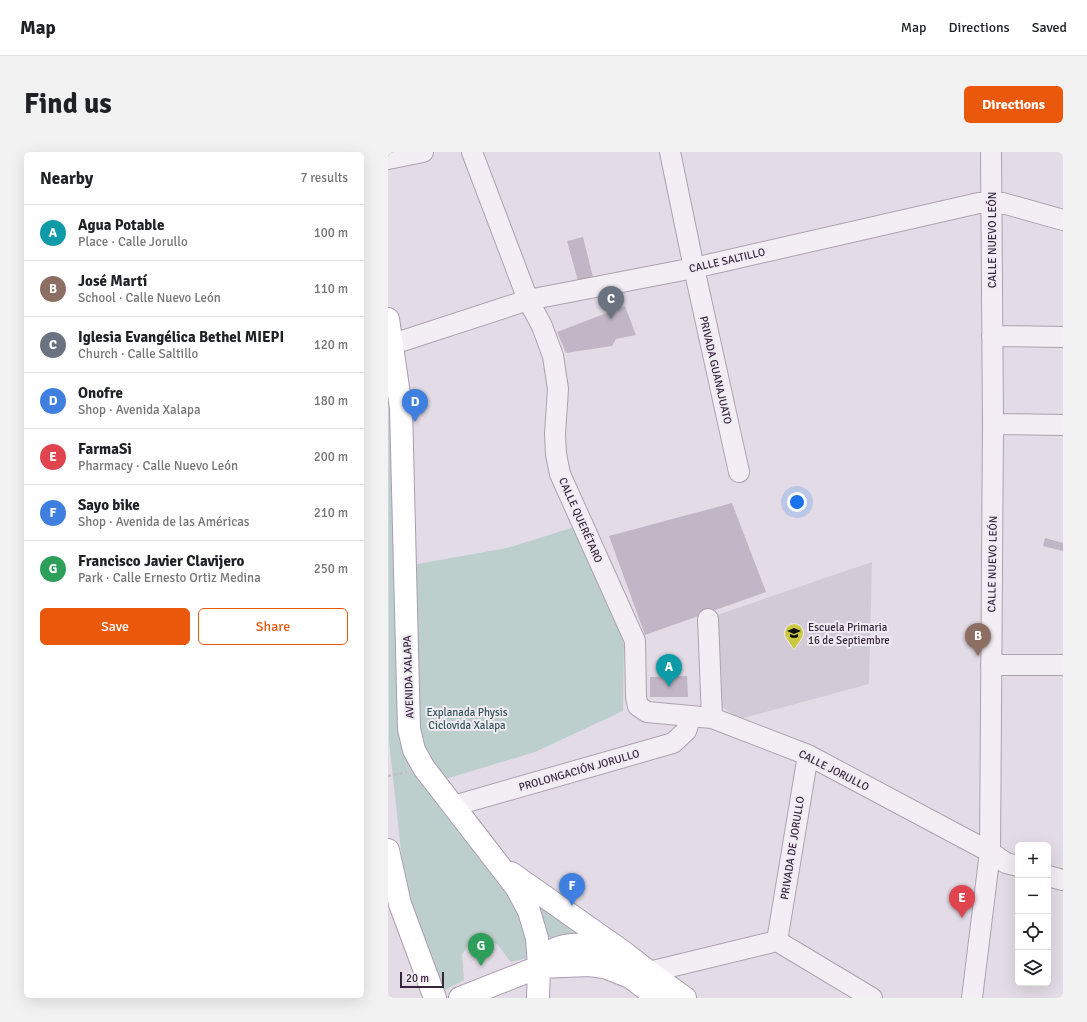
<!DOCTYPE html>
<html lang="en">
<head>
<meta charset="utf-8">
<style>
	:root { --surface:#fff; --page:#f2f2f2; --text:#202124; --muted:#757577; --line:#e0e0e0; --accent:#ea580c }
	body { margin:0; font-family:Signika,sans-serif; background:var(--page); color:var(--text) }
	.controls { position:absolute; right:12px; bottom:12px; display:grid; overflow:hidden; border-radius:6px; box-shadow:0 4px 16px #0002 }
	.controls button { width:36px; height:36px; display:grid; place-items:center; padding:0; border:0; border-bottom:1px solid var(--line); background:var(--surface); color:var(--text); font:20px sans-serif }
	.scale { position:absolute; left:12px; bottom:10px; width:44px; box-sizing:border-box; padding-left:4px; border:2px solid #36263b; border-top:0; font-size:11px; line-height:14px; white-space:nowrap; color:#36263b; -webkit-text-stroke:3px #f1ebf4; paint-order:stroke }
	.you { position:absolute; left:409px; top:350px; width:14px; height:14px; margin:-10px; border:3px solid #fff; border-radius:50%; background:#1a73e8; box-shadow:0 0 0 6px #1a73e833 }
	.badge { display:grid; place-items:center; width:26px; height:26px; border-radius:50%; background:var(--accent); color:#fff; font-size:13px; font-weight:700 }
	.pin { position:absolute; translate:-50% -33px; filter:drop-shadow(0 1px 2px #0008) }
	.pin::after { content:''; position:absolute; top:21px; width:14px; height:12px; background:inherit; clip-path:polygon(0 0,100% 0,50% 100%) }
	.list { margin:0; padding:0; list-style:none }
	h2 { display:flex; justify-content:space-between; align-items:center; height:52px; margin:0; padding:0 16px; font-size:17px }
	h2 small { font-size:13px; font-weight:400; color:var(--muted) }
	.list li { display:grid; grid-template-columns:26px 1fr auto; gap:12px; align-items:center; box-sizing:border-box; height:56px; padding:0 16px; border-top:1px solid var(--line) }
	.list b { display:block; font-size:15px; white-space:nowrap }
	.list p { margin:0; font-size:13px; white-space:nowrap; color:var(--muted) }
	.list em { font-size:13px; font-style:normal; color:var(--muted) }
	.actions { display:flex; gap:8px; padding:12px 16px }
	.actions a { flex:1; padding:9px 0; border:1px solid var(--accent); border-radius:6px; text-align:center; font-size:14px; color:var(--accent) }
	.actions .main { background:var(--accent); color:#fff }
	.icon { flex:none; width:22px; height:22px; fill:none; stroke:currentColor; stroke-width:2; stroke-linecap:round; stroke-linejoin:round }
	.map { position:relative; flex:none; width:675px; height:846px; overflow:hidden; border-radius:6px }
	header { display:flex; align-items:center; gap:24px; box-sizing:border-box; height:56px; padding:0 20px; background:var(--surface); border-bottom:1px solid var(--line) }
	header strong { font-size:19px }
	nav { display:flex; gap:22px; margin-inline-start:auto; font-size:14px }
	.intro { display:flex; align-items:center; justify-content:space-between; box-sizing:border-box; height:96px; padding:0 24px }
	h1 { margin:0; font-size:28px }
	.button { padding:10px 18px; border-radius:6px; background:var(--accent); color:#fff; font-size:14px; font-weight:700 }
	main { display:flex; gap:24px; padding:0 24px }
	aside { flex:1; background:var(--surface); border-radius:6px; box-shadow:0 4px 16px #0002 }
	.map>svg:first-child { display:block }
	.built { fill:#d3cad7 }
	.green { fill:#bdcfcd }
	.building { fill:#c1b6c5 }
	.lines { fill:none; stroke-linecap:round; stroke-linejoin:round }
	.minor-casing { stroke:#aca2af; stroke-width:22 }
	.major-casing { stroke:#ab9bb1; stroke-width:24 }
	.path { stroke:#c2bac4; stroke-width:2.5; stroke-dasharray:3 3; stroke-linecap:butt }
	.minor { stroke:#f3eef4; stroke-width:20 }
	.major { stroke:#fff; stroke-width:22 }
	.labels { text-anchor:middle; stroke-width:4; stroke-linejoin:round; paint-order:stroke }
	.street-label { font-size:11px; fill:#36263b; stroke:#f1ebf4 }
	.poi-label { font-size:11px; fill:#36263b; stroke:#f1ebf4; text-anchor:start }
	.park-label { font-size:11px; fill:#345755; stroke:#f1ebf4 }
</style>
</head>
<body>
<header>
<strong>Map</strong>
<nav><a>Map</a><a>Directions</a><a>Saved</a></nav>
</header>
<div class="intro"><h1>Find us</h1><a class="button">Directions</a></div>
<main>
<aside>
<h2>Nearby<small>7 results</small></h2>
<ul class="list">
<li><span class="badge" style="background:#0f9aa8">A</span><div><b>Agua Potable</b><p>Place · Calle Jorullo</p></div><em>100 m</em></li>
<li><span class="badge" style="background:#8d6e63">B</span><div><b>José Martí</b><p>School · Calle Nuevo León</p></div><em>110 m</em></li>
<li><span class="badge" style="background:#6b7280">C</span><div><b>Iglesia Evangélica Bethel MIEPI</b><p>Church · Calle Saltillo</p></div><em>120 m</em></li>
<li><span class="badge" style="background:#3f7fe0">D</span><div><b>Onofre</b><p>Shop · Avenida Xalapa</p></div><em>180 m</em></li>
<li><span class="badge" style="background:#e0444e">E</span><div><b>FarmaSi</b><p>Pharmacy · Calle Nuevo León</p></div><em>200 m</em></li>
<li><span class="badge" style="background:#3f7fe0">F</span><div><b>Sayo bike</b><p>Shop · Avenida de las Américas</p></div><em>210 m</em></li>
<li><span class="badge" style="background:#2e9e5b">G</span><div><b>Francisco Javier Clavijero</b><p>Park · Calle Ernesto Ortiz Medina</p></div><em>250 m</em></li>
</ul>
<div class="actions"><a class="main">Save</a><a>Share</a></div>
</aside>
<div class="map">
<svg width="675" height="846" viewBox="0 0 675 846">
	<rect width="100%" height="100%" fill="#e3dce6"/>
	<path class="built" d="M484,410L481,532L352,567L329,552V463Z"/>
	<path class="green" d="M0,189L17,586L108,718L138,775L140,806L123,810L109,792L94,787L81,792L74,802L76,828L55,839L17,735L1,589Z
		M193,373L221,436L236,494L235,559L147,600L44,631L29,603L18,414L119,396Z
		M140,733L203,780L163,792L153,758Z"/>
	<path class="building" d="M195,85L205,125L190,129L179,89Z
		M237,154L248,183L228,187L224,194L178,201L169,180Z
		M344,351L378,440L257,483L221,384Z
		M657,386L675,391V399L655,394Z
		M299,524L300,545H262V525Z"/>
	<g class="lines">
		<defs>
			<path id="minor" d="M84,0L140,148L154,174L165,204L170,237L167,282L168,302L172,322L247,489L248,545L250,554L259,560L324,566L420,603L602,700L618,711L630,714
				M282,0L306,116L351,320
				M0,7L35,0
				M604,184L675,185
				M5,192L140,148L306,116L604,48L675,68
				M605,272L675,273
				M320,467L324,566
				M603,513H675
				M65,654L285,591L298,579L303,564
				M660,724L675,728
				M389,789L420,603
				M261,820L389,789L484,846
				M584,846L602,700L605,272L603,0"/>
			<path id="major" d="M0,167L13,256L21,577L26,598L36,616L128,735L141,759L149,786L151,815L150,846
				M0,698L12,752L47,846
				M123,721L234,799L261,820L297,846
				M151,815C154,811 156,806 160,802C173,788 210,792 227,797
				M72,846L151,815L201,813L217,815L242,825L270,846"/>
		</defs>
		<use href="#minor" class="minor-casing"/>
		<use href="#major" class="major-casing"/>
		<path class="path" d="M0,624L19,620"/>
		<use href="#minor" class="minor"/>
		<use href="#major" class="major"/>
	</g>
	<defs>
		<symbol id="school-pin" viewBox="-11 -11 22 30"><path d="M0 17L-7.5 6A9.5 9.5 0 1 1 7.5 6Z" fill="#cac741" stroke="#f1ebf4"/><path d="M0-5L7-2L0 1L-7-2ZM-4 1L0 2.5L4 1V4Q0 6-4 4Z" fill="#111"/></symbol>
	</defs>
	<g fill-rule="evenodd">
		<use href="#school-pin" x="395" y="470" width="22" height="30"/>
	</g>
	<g class="labels">
		<g class="street-label">
			<text transform="translate(604 88) rotate(-90)" y="4">CALLE NUEVO LEÓN</text>
			<text transform="translate(339 108) rotate(-13)" y="4">CALLE SALTILLO</text>
			<text transform="translate(328 218) rotate(77)" y="4">PRIVADA GUANAJUATO</text>
			<text transform="translate(193 368) rotate(66)" y="4">CALLE QUERÉTARO</text>
			<text transform="translate(604 412) rotate(-89)" y="4">CALLE NUEVO LEÓN</text>
			<text transform="translate(20 525) rotate(-92)" y="4">AVENIDA XALAPA</text>
			<text transform="translate(191 618) rotate(-16)" y="4">PROLONGACIÓN JORULLO</text>
			<text transform="translate(446 618) rotate(27)" y="4">CALLE JORULLO</text>
			<text transform="translate(404 696) rotate(-81)" y="4">PRIVADA DE JORULLO</text>
		</g>
		<g class="poi-label">
			<text x="420" y="479">Escuela Primaria<tspan x="420" dy="13">16 de Septiembre</tspan></text>
		</g>
		<g class="park-label">
			<text x="79" y="564">Explanada Physis<tspan x="79" dy="13">Ciclovida Xalapa</tspan></text>
		</g>
	</g>
</svg>
<div class="controls">
<button>+</button>
<button>−</button>
<button><svg class="icon" aria-label="locate" viewBox="0 0 24 24"><circle cx="12" cy="12" r="6"/><path d="M12 2v4M12 18v4M2 12h4M18 12h4"/></svg></button>
<button><svg class="icon" aria-label="layers" viewBox="0 0 24 24"><path d="M12 4l9 5-9 5-9-5zM3 14l9 5 9-5"/></svg></button>
</div>
<div class="scale">20 m</div>
<div class="you"></div>
<div class="pin badge" style="left:281px;top:535px;background:#0f9aa8">A</div>
<div class="pin badge" style="left:590px;top:504px;background:#8d6e63">B</div>
<div class="pin badge" style="left:223px;top:167px;background:#6b7280">C</div>
<div class="pin badge" style="left:27px;top:270px;background:#3f7fe0">D</div>
<div class="pin badge" style="left:574px;top:766px;background:#e0444e">E</div>
<div class="pin badge" style="left:184px;top:754px;background:#3f7fe0">F</div>
<div class="pin badge" style="left:93px;top:814px;background:#2e9e5b">G</div>
</div>
</main>
</body>
</html>
